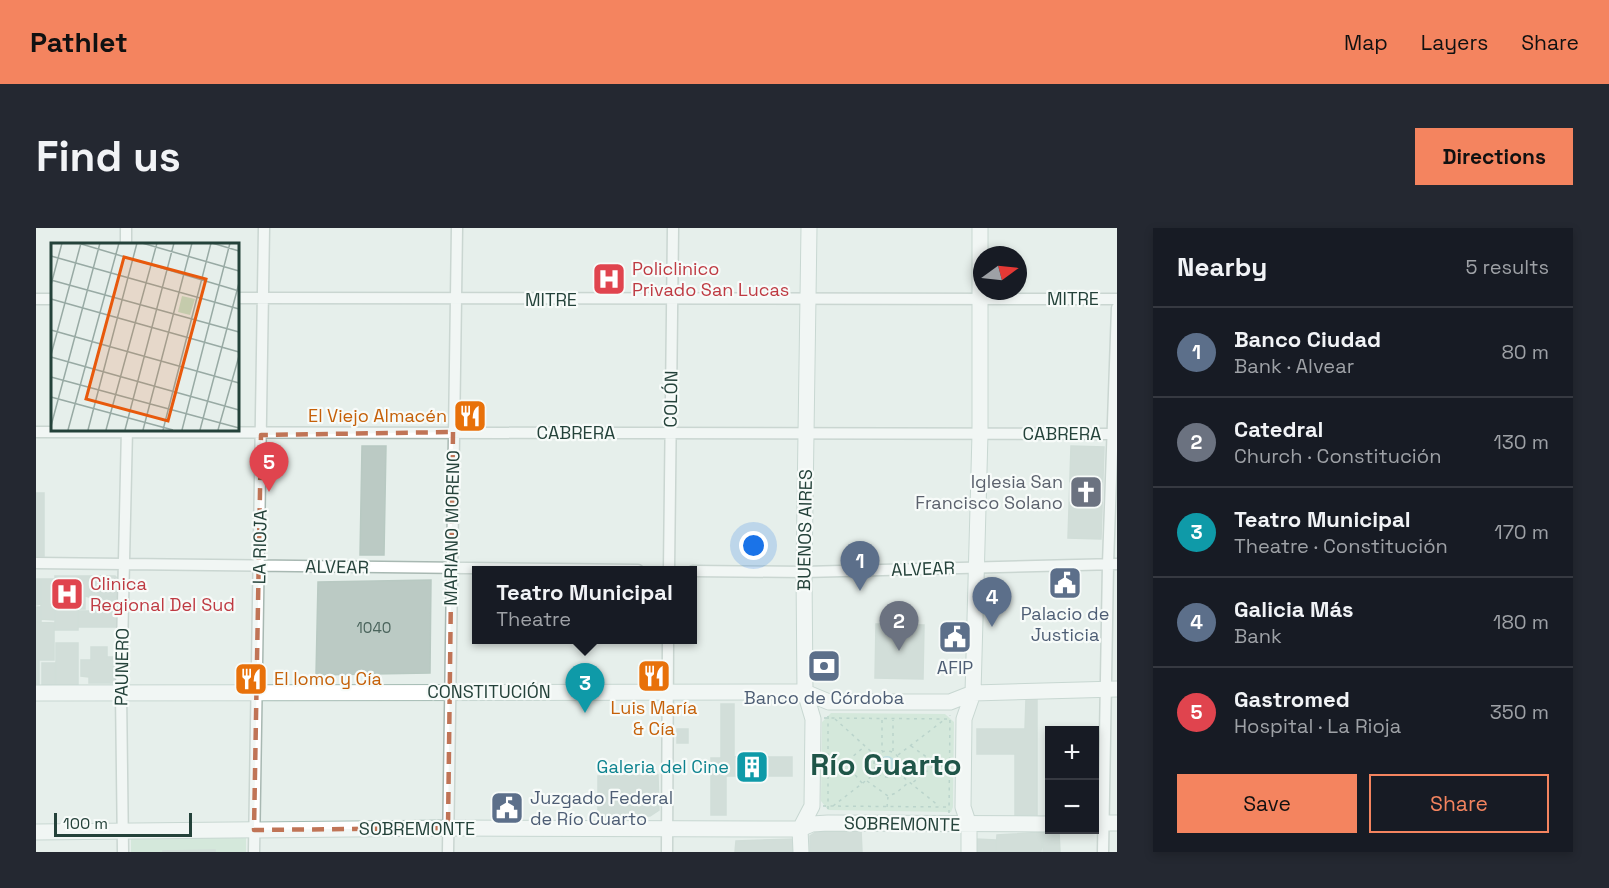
<!DOCTYPE html>
<html lang="en">
<head>
<meta charset="utf-8">
<style>
	:root { --surface:#171b24; --page:#242831; --text:#f1f3f6; --muted:#9ea1a6; --line:#363941; --accent:#f4845f }
	body { margin:0; font-family:"Space Grotesk",sans-serif; background:var(--page); color:var(--text) }
	.controls { position:absolute; right:18px; bottom:18px; display:grid; overflow:hidden; border-radius:0px; box-shadow:0 3px 9px #0003 }
	.controls button { width:54px; height:54px; display:grid; place-items:center; padding:0; border:0; border-bottom:2px solid var(--line); background:var(--surface); color:var(--text); font:30px sans-serif }
	.compass { position:absolute; left:937px; top:18px; width:54px; height:54px; border-radius:50%; background:var(--surface); box-shadow:0 3px 9px #0003; rotate:75deg }
	.scale { position:absolute; left:18px; bottom:15px; width:138px; box-sizing:border-box; padding-left:6px; border:3px solid #24423a; border-top:0; font-size:16px; line-height:21px; white-space:nowrap; color:#24423a; -webkit-text-stroke:4px #f7fbf9; paint-order:stroke }
	.you { position:absolute; left:718px; top:318px; width:21px; height:21px; margin:-15px; border:4px solid #fff; border-radius:50%; background:#1a73e8; box-shadow:0 0 0 9px #1a73e833 }
	.badge { display:grid; place-items:center; width:39px; height:39px; border-radius:50%; background:var(--accent); color:#fff; font-size:20px; font-weight:700 }
	.pin { position:absolute; translate:-50% -50px; filter:drop-shadow(0 2px 3px #0008) }
	.pin::after { content:''; position:absolute; top:32px; width:21px; height:18px; background:inherit; clip-path:polygon(0 0,100% 0,50% 100%) }
	.popup { position:absolute; left:436px; top:338px; width:225px; height:78px; box-sizing:border-box; display:grid; place-content:center; border-radius:0px; background:var(--surface); filter:drop-shadow(0 2px 4px #0005); font-size:20px; white-space:nowrap; color:var(--muted) }
	.popup b { font-size:22px; color:var(--text) }
	.popup::after { content:''; position:absolute; left:50%; top:100%; margin-left:-12px; border:12px solid transparent; border-top-color:var(--surface) }
	.list { margin:0; padding:0; list-style:none }
	h2 { display:flex; justify-content:space-between; align-items:center; height:78px; margin:0; padding:0 24px; font-size:26px }
	h2 small { font-size:20px; font-weight:400; color:var(--muted) }
	.list li { display:grid; grid-template-columns:39px 1fr auto; gap:18px; align-items:center; box-sizing:border-box; height:90px; padding:0 24px; border-top:2px solid var(--line) }
	.list b { display:block; font-size:22px; white-space:nowrap }
	.list p { margin:0; font-size:20px; white-space:nowrap; color:var(--muted) }
	.list em { font-size:20px; font-style:normal; color:var(--muted) }
	.actions { display:flex; gap:12px; padding:18px 24px }
	.actions a { flex:1; padding:14px 0; border:2px solid var(--accent); border-radius:0px; text-align:center; font-size:21px; color:var(--accent) }
	.actions .main { background:var(--accent); color:#111 }
	.map { position:relative; flex:none; width:1081px; height:624px; overflow:hidden; border-radius:0px }
	header { display:flex; align-items:center; gap:36px; box-sizing:border-box; height:84px; padding:0 30px; background:var(--accent); color:#111 }
	header strong { font-size:28px }
	nav { display:flex; gap:33px; margin-inline-start:auto; font-size:21px }
	.intro { display:flex; align-items:center; justify-content:space-between; box-sizing:border-box; height:144px; padding:0 36px }
	h1 { margin:0; font-size:42px }
	.button { padding:15px 27px; border-radius:0px; background:var(--accent); color:#111; font-size:21px; font-weight:700 }
	main { display:flex; gap:36px; padding:0 36px }
	aside { flex:1; background:var(--surface); border-radius:0px; box-shadow:0 3px 9px #0003 }
	.map>svg:first-child { display:block }
	.built { fill:#d4dfda }
	.green { fill:#bfe0c8 }
	.water { fill:#8ec9d4 }
	.building { fill:#bbcac4; stroke:#b8c9c2; stroke-width:1.5 }
	.lines { fill:none; stroke-linecap:round; stroke-linejoin:round }
	.street-casing { stroke:#a8b8b2; stroke-width:13 }
	.secondary-casing { stroke:#a4bbb3; stroke-width:17 }
	.path { stroke:#86b3a5; stroke-width:1.5; stroke-dasharray:3 4.5; stroke-linecap:butt }
	.street { stroke:#fff; stroke-width:10 }
	.secondary { stroke:#fff; stroke-width:15 }
	.marked { fill:none; stroke:#c07456; stroke-width:4.5; stroke-dasharray:12 8; stroke-linejoin:round }
	.labels { text-anchor:middle; stroke-width:4.5; stroke-linejoin:round; paint-order:stroke }
	.number-label { font-size:15px; fill:#4a645c }
	.health-label { font-size:18px; fill:#be3a42; stroke:#f7fbf9; text-anchor:start }
	.street-label { font-size:18px; fill:#24423a; stroke:#f7fbf9 }
	.food-label { font-size:18px; fill:#c56008; stroke:#f7fbf9; text-anchor:end }
	.worship-label { font-size:18px; fill:#5b616d; stroke:#f7fbf9; text-anchor:end }
	.service-label { font-size:18px; fill:#4e5e75; stroke:#f7fbf9 }
	.culture-label { font-size:18px; fill:#0d838f; stroke:#f7fbf9; text-anchor:end }
	.town-label { font-size:30px; font-weight:bold; fill:#1f5548; stroke:#f7fbf9 }
	.inset-road { fill:none; stroke:#98aaa4; stroke-width:1.5 }
	.view { fill:#e8590c; fill-opacity:0.15; stroke:#e8590c; stroke-width:3 }
	.inset-edge { fill:none; stroke:#24423a; stroke-width:3 }
</style>
</head>
<body>
<header>
<strong>Pathlet</strong>
<nav><a>Map</a><a>Layers</a><a>Share</a></nav>
</header>
<div class="intro"><h1>Find us</h1><a class="button">Directions</a></div>
<main>
<div class="map">
<svg width="1081" height="624" viewBox="0 0 1081 624">
	<rect width="100%" height="100%" fill="#e6efeb"/>
	<path class="built" d="M562,38H584V64L562,63Z"/>
	<path class="green" d="M795,485L909,486L918,494L917,579L915,584L792,582L785,573L786,494Z
		M95,610H210V624H95Z"/>
	<path class="water" d="M843 536a8 8 0 1 1 16 0a8 8 0 1 1-16 0Z"/>
	<path class="building" d="M326,218H350L348,327H324Z
		M1035,218L1068,219L1065,311L1032,310Z
		M0,265H8V328H0Z
		M19,348H43L42,402H19Z
		M43,348H53V369L49,368V381H42Z
		M53,348H64V369H53Z
		M64,348H79L82,351L83,369H64Z
		M0,351H5V376L0,377Z
		M5,351H19V392L5,391Z
		M395,352L394,445L280,447L282,354Z
		M55,368L83,369L82,383H62V375H55Z
		M0,379H5V395L0,394Z
		M42,383H82V399H42Z
		M0,394L18,395V432H3V456H0Z
		M840,396L888,397L887,451L839,450Z
		M20,415H42V457H20Z
		M55,419H71V429H79V455H53V449L45,448V432H55Z
		M6,435H19V457H6Z
		M990,471H1001V587H979V526H941V501H989Z
		M685,476H698V529H756V548H690V587H675V530H685Z
		M641,501H652V515H641Z
		M622,547L623,582L614,588L562,589V548Z
		M825,602L826,624H774V608L780,604Z
		M1007,604H1023L1024,624H1007Z
		M1007,604L1005,624H960L961,607Z
		M759,611V624H699L700,613Z
		M939,611L960,612V624H939Z
		M179,622V624H127V623Z"/>
	<g class="lines">
		<defs>
			<path id="street" d="M90,0V16
				M201,70L1081,71
				M0,71H16
				M0,204L1081,206
				M0,335L602,342
				M633,342L637,0
				M657,343L768,344L1081,336
				M87,624L85,464L91,201
				M218,624L228,0
				M412,624L421,0
				M631,624L632,412
				M1067,624L1072,336L1081,80"/>
			<path id="secondary" d="M0,465L769,464L793,474H914L937,465L1081,461
				M1058,595H1081
				M0,604L412,600L764,601L776,596L792,595L1014,596
				M765,624L764,601L776,578L777,491L769,464L768,344L773,0
				M933,624V597L927,579L928,491L937,465L944,206V0"/>
		</defs>
		<use href="#street" class="street-casing"/>
		<use href="#secondary" class="secondary-casing"/>
		<path class="path" d="M788,490L915,491
			M799,491L840,528
			M846,492V523
			M875,518L892,530L897,538L875,556
			M857,523V492
			M838 536a13 13 0 1 1 26 0a13 13 0 1 1-26 0Z
			M862,527L908,492
			M792,535H808
			M897,538H913
			M862,545L903,578
			M831,553L852,568L860,565L873,554
			M826,555L809,535L828,519
			M787,578L914,579
			M797,578L841,544
			M851,579L852,569
			M792,581V487
			M913,585L914,487"/>
		<use href="#street" class="street"/>
		<use href="#secondary" class="secondary"/>
	</g>
	<path d="M0 0H1081V624H0ZM417,204L412,600L218,602L225,207Z" fill="#e6efeb" fill-opacity=".55" fill-rule="evenodd"/>
	<path class="marked" d="M417,204L412,600L218,602L225,207Z"/>
	<defs>
		<symbol id="hospital-square" viewBox="-11 -11 22 22"><rect x="-9" y="-9" width="18" height="18" rx="4" fill="#e0444e" stroke="#f7fbf9"/><path d="M-5-5h3v3.5h4V-5h3V5h-3V1.5h-4V5h-3Z" fill="#fff"/></symbol>
		<symbol id="restaurant-square" viewBox="-11 -11 22 22"><rect x="-9" y="-9" width="18" height="18" rx="4" fill="#e8710a" stroke="#f7fbf9"/><path d="M-5-6h1v4h1v-4h1v4h1v-4h1v5L-1.5 .5V6h-2V.5L-5-1ZM5-6V6H3V1.5H1.5Q1.5-4 5-6Z" fill="#fff"/></symbol>
		<symbol id="church-square" viewBox="-11 -11 22 22"><rect x="-9" y="-9" width="18" height="18" rx="4" fill="#6b7280" stroke="#f7fbf9"/><path d="M-1.2-6h2.4v3.5h3.3v2.4h-3.3V6h-2.4V-.1h-3.3v-2.4h3.3Z" fill="#fff"/></symbol>
		<symbol id="civic-square" viewBox="-11 -11 22 22"><rect x="-9" y="-9" width="18" height="18" rx="4" fill="#5c6f8a" stroke="#f7fbf9"/><path d="M-.6-6.5H3V-4.5H.6V-3L4-1V1h2V6H-6V1h2V-1L-.6-3ZM-1.2 2.5V6h2.4V2.5Z" fill="#fff"/></symbol>
		<symbol id="bank-square" viewBox="-11 -11 22 22"><rect x="-9" y="-9" width="18" height="18" rx="4" fill="#5c6f8a" stroke="#f7fbf9"/><path d="M-6-4H6V4H-6ZM0-2.3a2.3 2.3 0 1 0 0 4.6a2.3 2.3 0 1 0 0-4.6Z" fill="#fff"/></symbol>
		<symbol id="building-square" viewBox="-11 -11 22 22"><rect x="-9" y="-9" width="18" height="18" rx="4" fill="#0f9aa8" stroke="#f7fbf9"/><path d="M-4-6H4V6H1V3H-1V6H-4ZM-2.5-4.3h1.7v1.8h-1.7ZM.8-4.3h1.7v1.8H.8ZM-2.5-1h1.7V.8h-1.7ZM.8-1h1.7V.8H.8Z" fill="#fff"/></symbol>
	</defs>
	<g fill-rule="evenodd">
		<use href="#hospital-square" x="554" y="32" width="38" height="38"/>
		<use href="#restaurant-square" x="415" y="169" width="38" height="38"/>
		<use href="#church-square" x="1031" y="245" width="38" height="38"/>
		<use href="#civic-square" x="1010" y="336" width="38" height="38"/>
		<use href="#hospital-square" x="12" y="347" width="38" height="38"/>
		<use href="#civic-square" x="900" y="390" width="38" height="38"/>
		<use href="#bank-square" x="769" y="419" width="38" height="38"/>
		<use href="#restaurant-square" x="599" y="429" width="38" height="38"/>
		<use href="#restaurant-square" x="196" y="432" width="38" height="38"/>
		<use href="#building-square" x="697" y="520" width="38" height="38"/>
		<use href="#civic-square" x="452" y="561" width="38" height="38"/>
	</g>
	<g class="labels">
		<g class="number-label">
			<text x="338" y="405">1040</text>
		</g>
		<g class="health-label">
			<text x="596" y="47">Policlinico<tspan x="596" dy="21">Privado San Lucas</tspan></text>
			<text x="54" y="362">Clinica<tspan x="54" dy="21">Regional Del Sud</tspan></text>
		</g>
		<g class="street-label">
			<text x="1037" y="77">MITRE</text>
			<text x="515" y="78">MITRE</text>
			<text transform="translate(635 171) rotate(-89)" y="6">COLÓN</text>
			<text x="540" y="211">CABRERA</text>
			<text x="1026" y="212">CABRERA</text>
			<text transform="translate(416 300) rotate(-89)" y="6">MARIANO MORENO</text>
			<text transform="translate(769 302) rotate(-89)" y="6">BUENOS AIRES</text>
			<text transform="translate(224 319) rotate(-89)" y="6">LA RIOJA</text>
			<text transform="translate(301 339) rotate(1)" y="6">ALVEAR</text>
			<text transform="translate(887 341) rotate(-2)" y="6">ALVEAR</text>
			<text transform="translate(86 439) rotate(-89)" y="6">PAUNERO</text>
			<text x="453" y="470">CONSTITUCIÓN</text>
			<text transform="translate(866 596) rotate(1)" y="6">SOBREMONTE</text>
			<text x="381" y="607">SOBREMONTE</text>
		</g>
		<g class="food-label">
			<text x="411" y="194">El Viejo Almacén</text>
			<text x="238" y="457" text-anchor="start">El lomo y Cía</text>
			<text x="618" y="486" text-anchor="middle">Luis María<tspan x="618" dy="21">&amp; Cía</tspan></text>
		</g>
		<g class="worship-label">
			<text x="1027" y="260">Iglesia San<tspan x="1027" dy="21">Francisco Solano</tspan></text>
		</g>
		<g class="service-label">
			<text x="1029" y="392">Palacio de<tspan x="1029" dy="21">Justicia</tspan></text>
			<text x="919" y="446">AFIP</text>
			<text x="788" y="476">Banco de Córdoba</text>
			<text x="494" y="576" text-anchor="start">Juzgado Federal<tspan x="494" dy="21">de Río Cuarto</tspan></text>
		</g>
		<g class="culture-label">
			<text x="693" y="545">Galeria del Cine</text>
		</g>
		<g class="town-label">
			<text x="850" y="547">Río Cuarto</text>
		</g>
	</g>
	<g transform="translate(15 15)">
		<rect width="188" height="188" fill="#e6efeb"/>
		<path d="M131,53L144,56L139,72L127,69Z" fill="#bfe0c8"/>
		<path class="inset-road" d="M27,0L188,48M91,0L188,28M161,0L188,8M0,13L188,66M0,37L188,89M0,42L11,0M0,56L188,109M0,87L188,140M0,112L30,0M0,114L188,167M0,134L188,185M0,154L122,187M0,183L49,0M17,187L68,0M37,187L86,0M55,187L106,0M74,187L123,0M92,187L141,0M112,187L160,0M131,187L179,0M149,187L188,40M167,187L188,113"/>
		<path class="view" d="M73,14L155,36L117,178L35,156Z"/>
		<rect width="188" height="188" class="inset-edge"/>
	</g>
</svg>
<div class="controls">
<button>+</button>
<button>−</button>
</div>
<svg class="compass" viewBox="-18 -18 36 36"><path d="M0-13l5 13h-10z" fill="#e53935"/><path d="M0 13l5-13h-10z" fill="#9ea1a6"/></svg>
<div class="scale">100 m</div>
<div class="you"></div>
<div class="pin badge" style="left:824px;top:363px;background:#5c6f8a">1</div>
<div class="pin badge" style="left:863px;top:423px;background:#6b7280">2</div>
<div class="pin badge" style="left:549px;top:485px;background:#0f9aa8">3</div>
<div class="popup"><b>Teatro Municipal</b>Theatre</div>
<div class="pin badge" style="left:956px;top:399px;background:#5c6f8a">4</div>
<div class="pin badge" style="left:233px;top:264px;background:#e0444e">5</div>
</div>
<aside>
<h2>Nearby<small>5 results</small></h2>
<ul class="list">
<li><span class="badge" style="background:#5c6f8a">1</span><div><b>Banco Ciudad</b><p>Bank · Alvear</p></div><em>80 m</em></li>
<li><span class="badge" style="background:#6b7280">2</span><div><b>Catedral</b><p>Church · Constitución</p></div><em>130 m</em></li>
<li><span class="badge" style="background:#0f9aa8">3</span><div><b>Teatro Municipal</b><p>Theatre · Constitución</p></div><em>170 m</em></li>
<li><span class="badge" style="background:#5c6f8a">4</span><div><b>Galicia Más</b><p>Bank</p></div><em>180 m</em></li>
<li><span class="badge" style="background:#e0444e">5</span><div><b>Gastromed</b><p>Hospital · La Rioja</p></div><em>350 m</em></li>
</ul>
<div class="actions"><a class="main">Save</a><a>Share</a></div>
</aside>
</main>
</body>
</html>
